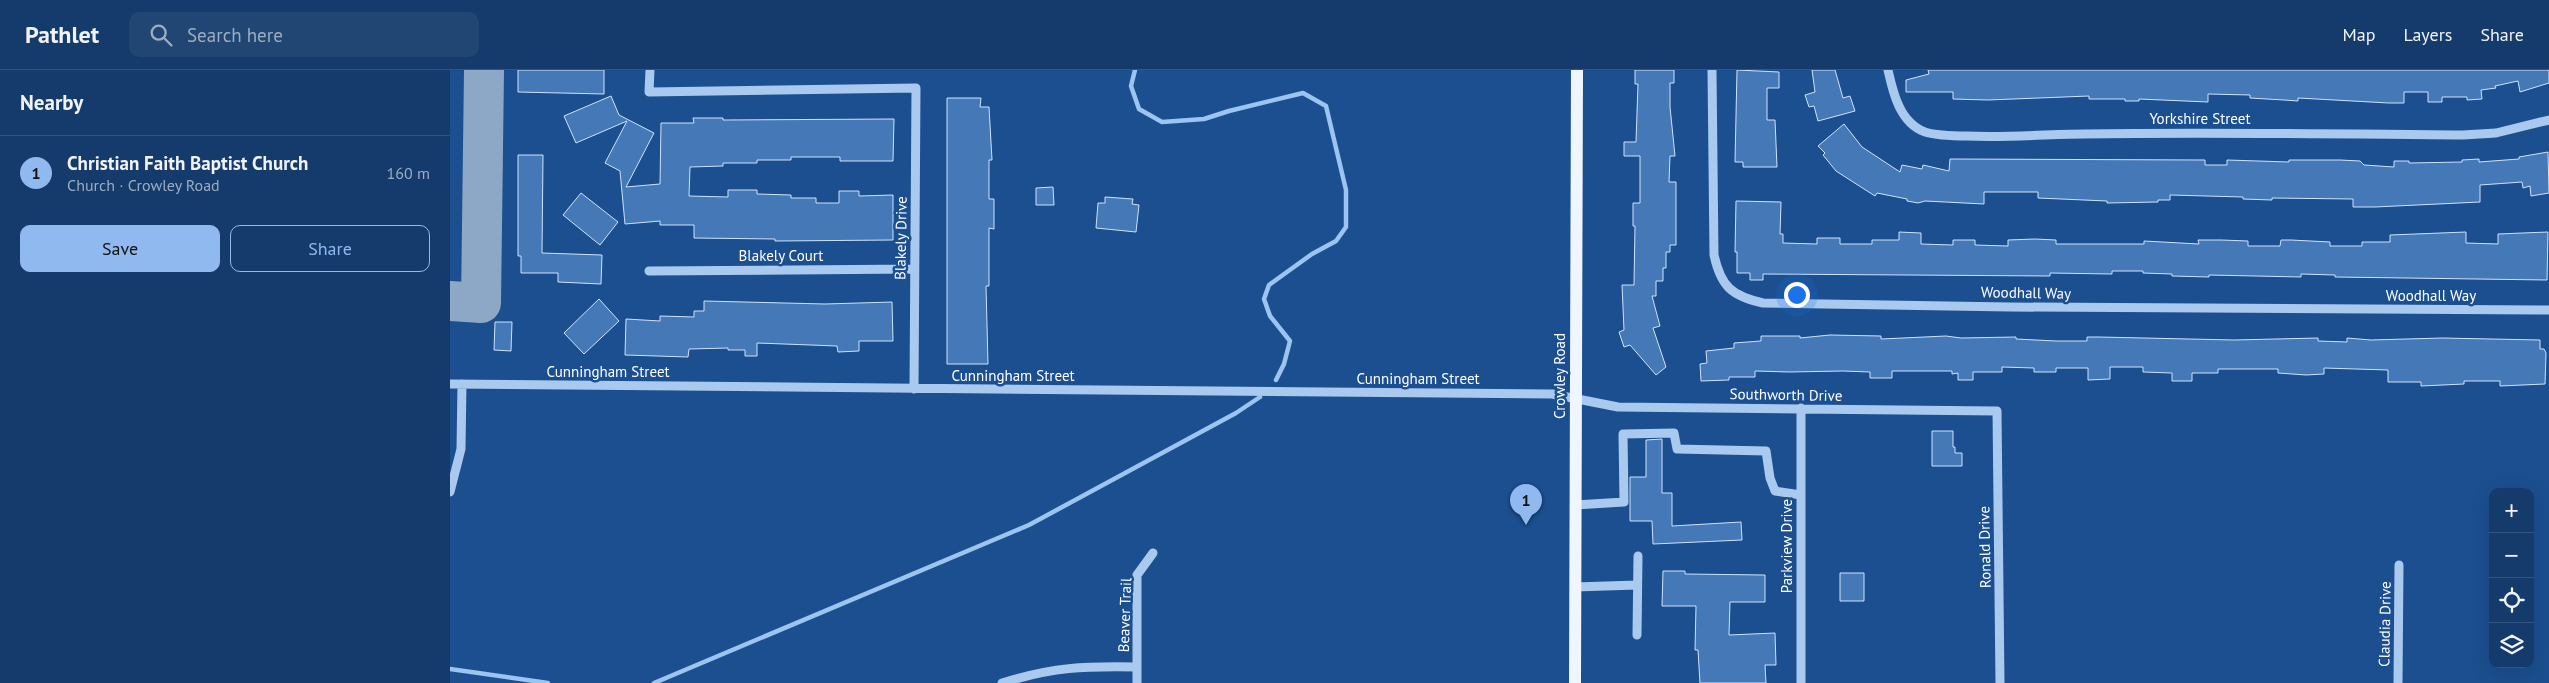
<!DOCTYPE html>
<html lang="en">
<head>
<meta charset="utf-8">
<style>
	:root { --surface:#143b6b; --page:#214673; --text:#f1f3f6; --muted:#9dadc1; --line:#33557e; --accent:#90b9f0 }
	body { margin:0; font-family:"PT Sans",sans-serif; background:var(--page); color:var(--text) }
	.controls { position:absolute; right:15px; bottom:15px; display:grid; overflow:hidden; border-radius:10px; box-shadow:0 5px 20px #0002 }
	.controls button { width:45px; height:45px; display:grid; place-items:center; padding:0; border:0; border-bottom:1px solid var(--line); background:var(--surface); color:var(--text); font:25px sans-serif }
	.you { position:absolute; left:1346px; top:224px; width:18px; height:18px; margin:-12px; border:4px solid #fff; border-radius:50%; background:#1a73e8; box-shadow:0 0 0 8px #1a73e833 }
	.badge { display:grid; place-items:center; width:32px; height:32px; border-radius:50%; background:var(--accent); color:#111; font-size:16px; font-weight:700 }
	.pin { position:absolute; translate:-50% -41px; filter:drop-shadow(0 1px 2px #0008) }
	.pin::after { content:''; position:absolute; top:26px; width:18px; height:15px; background:inherit; clip-path:polygon(0 0,100% 0,50% 100%) }
	.list { margin:0; padding:0; list-style:none }
	h2 { display:flex; justify-content:space-between; align-items:center; height:65px; margin:0; padding:0 20px; font-size:21px }
	h2 small { font-size:16px; font-weight:400; color:var(--muted) }
	.list li { display:grid; grid-template-columns:32px 1fr auto; gap:15px; align-items:center; box-sizing:border-box; height:75px; padding:0 20px; border-top:1px solid var(--line) }
	.list b { display:block; font-size:19px; white-space:nowrap }
	.list p { margin:0; font-size:16px; white-space:nowrap; color:var(--muted) }
	.list em { font-size:16px; font-style:normal; color:var(--muted) }
	.actions { display:flex; gap:10px; padding:15px 20px }
	.actions a { flex:1; padding:11px 0; border:1px solid var(--accent); border-radius:10px; text-align:center; font-size:18px; color:var(--accent) }
	.actions .main { background:var(--accent); color:#111 }
	.icon { flex:none; width:28px; height:28px; fill:none; stroke:currentColor; stroke-width:2; stroke-linecap:round; stroke-linejoin:round }
	.map { position:relative; flex:none; width:2099px; height:613px; overflow:hidden }
	header { display:flex; align-items:center; gap:30px; box-sizing:border-box; height:70px; padding:0 25px; background:var(--surface); border-bottom:1px solid var(--line) }
	header strong { font-size:24px }
	nav { display:flex; gap:28px; margin-inline-start:auto; font-size:18px }
	.search { width:350px; height:45px; background:var(--page); display:flex; align-items:center; gap:12px; box-sizing:border-box; padding:0 18px; border-radius:10px; color:var(--muted); font-size:19px }
	main { display:flex }
	aside { flex:1; background:var(--surface) }
	.map>svg:first-child { display:block }
	.lines { fill:none; stroke-linecap:round; stroke-linejoin:round }
	.stream { stroke:#9cc4f0; stroke-width:4.5 }
	.taxiway { stroke:#8da7c7; stroke-width:40 }
	.building { fill:#4478b7; stroke:#cfe3fa }
	.minor { stroke:#a9c9ee; stroke-width:9 }
	.major { stroke:#f0f6ff; stroke-width:12 }
	.labels { text-anchor:middle; stroke-width:5; stroke-linejoin:round; paint-order:stroke }
	.street-label { font-size:15px; fill:#fff; stroke:#1b4f8f }
</style>
</head>
<body>
<header>
<strong>Pathlet</strong>
<div class="search"><svg class="icon" aria-label="search" viewBox="0 0 24 24"><circle cx="10" cy="10" r="6"/><path d="M15 15l6 6"/></svg>Search here</div>
<nav><a>Map</a><a>Layers</a><a>Share</a></nav>
</header>
<main>
<aside>
<h2>Nearby<small></small></h2>
<ul class="list">
<li><span class="badge">1</span><div><b>Christian Faith Baptist Church</b><p>Church · Crowley Road</p></div><em>160 m</em></li>
</ul>
<div class="actions"><a class="main">Save</a><a>Share</a></div>
</aside>
<div class="map">
<svg width="2099" height="613" viewBox="0 0 2099 613">
	<rect width="100%" height="100%" fill="#1b4f8f"/>
	<g class="lines">
		<path class="stream" d="M685,0L681,16L689,39L712,52L754,49L779,41L853,23L876,36L896,120V157L886,171L862,184L819,215L814,229L820,246L840,271L834,294L826,310
			M0,599L98,613
			M204,613L579,455L786,343L810,327"/>
		<path class="taxiway" d="M0,231L31,233L34,0"/>
	</g>
	<path class="building" d="M68,0H154V24L68,22Z
		M1185,0H1224V13H1220V37L1225,86H1220L1219,112H1226V175H1220V182H1216V198H1213V211H1206V226H1202L1210,256L1203,258L1216,297L1206,305L1180,275L1174,277L1169,262L1174,260L1172,215H1184L1185,156H1183V133H1190V86H1174V72H1186L1188,14H1185Z
		M1287,0L1329,2V18H1317V50H1325L1327,97H1293V92H1285Z
		M1362,0H1385L1393,28L1400,26L1405,41L1368,51L1364,36L1359,37L1355,25L1365,22Z
		M1478,0H2099V13L2070,22L2068,11L2045,16L2046,18L2031,20L2032,29L2017,30V27H1992V32H1978V22H1954V33H1939L1848,28V31L1834,30L1800,28V25L1758,24V32L1689,29V31H1675V29H1639V26L1538,30L1503,29V22H1456V10L1479,4Z
		M161,26L169,45L204,63L176,117L210,114L211,53H244L243,48H273V50L444,49L443,91H390V87H341V90H307V93H273V96L240,97L239,126L278,127V120H307V124L341,125V128H366V133H389V121H409V126L443,125V170L325,171V169L244,168V155H210V151L175,154L170,101L155,93L177,51L126,73L114,46Z
		M497,28H531L530,37H539L542,90H539V129H544V159L539,158V216H536L538,294H497Z
		M1394,54L1412,77L1450,102L1452,95L1472,99L1473,95L1499,101L1500,89L1755,90V95H1777V90L1839,92V90H1890L1910,91L1914,95L1944,97V91H1959V93L2012,92V90L2029,89V92L2069,89V87L2098,82L2099,123L2081,126L2080,116L2073,118L2072,112L2030,115V132L1925,137H1903V129L1822,128V130L1793,129V127L1720,125V130H1708V132L1657,133V131L1588,128V122H1534V134L1475,131L1468,133L1457,131V129L1427,123L1425,126L1386,101L1373,85L1375,83L1368,76Z
		M68,85H93L92,183L152,185L151,214L108,212V203H71V186H68Z
		M603,117L604,135H586V118Z
		M131,123L168,152L150,175L113,145Z
		M655,127L683,129L682,134L689,135L686,162L646,158L648,133H655Z
		M1286,131L1331,132L1330,164H1333V173L1367,174V168H1390V174H1422V170H1449V162L1471,163V174L1503,175V170H1525V175L1558,176V170L1585,169L1606,170V174H1694V171L1749,174L1748,170H1771L1798,171V176H1830L1831,170H1841L1880,172V176H1912V172H1940V165L2016,162V173L2048,174V164L2098,162L2097,210L1885,207V205L1851,204V207L1759,205V207L1722,206V204L1693,203V201H1662V204L1600,203V206L1313,204V210H1300V203H1287V182H1285Z
		M149,229L169,251L134,284L114,263Z
		M254,231L375,234L442,232L443,271H409V281L388,282L387,276L307,273V286H295V280H278V278L239,279L238,287L175,285L176,249L210,251V246L244,247V241H254Z
		M45,252H62L61,281L44,280Z
		M1380,265L1431,266V269L1496,266L1511,268L1566,267V269L1606,271H1637V267H1649L1784,270L1868,268V271L1897,272V268L1921,270L1992,268L2090,270V279H2094L2096,283L2095,314L2050,316V311H2014V314L1971,316V312H1938V300L1874,298V304L1856,305L1828,303V299H1768V303H1742V311H1722V303L1693,302V297H1660V309L1638,310V298H1606V302H1584V298L1552,297V302H1523V310H1508V303L1502,304V301H1442V308H1420V302L1393,301L1339,302L1305,301V307H1279V310L1251,311L1250,294L1257,293L1256,281L1284,278V273L1311,271V266H1350V268Z
		M1482,361H1503V377H1505V383H1512V396H1482Z
		M1212,369V423H1222V456L1291,452L1292,470L1203,474L1202,451H1180V407H1196V370Z
		M1213,501H1235V504L1315,505V532H1280L1279,565L1325,563L1326,595H1315L1316,613H1250L1248,580H1245L1246,536H1212Z
		M1390,503H1414V531H1390Z"/>
	<g class="lines">
		<path class="minor" d="M200,0L199,22L466,18L464,319
			M1262,0L1264,185C1271,217 1282,226 1313,233L1560,237L2099,240
			M1438,0C1443,23 1450,53 1475,62C1488,66 1503,66 1517,66C1556,68 1595,64 1634,64C1760,62 1886,64 2013,65L2046,63L2099,50
			M199,201L464,199
			M0,314L1102,324L1168,337L1547,341L1550,613
			M0,422L11,379L12,314
			M1125,435L1174,432L1173,364L1224,363L1227,379L1316,381L1320,408L1325,421L1351,425
			M1125,517L1187,515
			M1187,565L1188,486
			M552,613C603,597 634,596 687,597
			M687,613V505L703,483
			M1351,613V338
			M1948,613L1949,495"/>
		<path class="major" d="M1125,613L1127,0"/>
	</g>
	<g class="labels">
		<g class="street-label">
			<text x="1750" y="54">Yorkshire Street</text>
			<text transform="translate(451 168) rotate(-89)" y="5">Blakely Drive</text>
			<text x="331" y="191">Blakely Court</text>
			<text transform="translate(1576 223) rotate(1)" y="5">Woodhall Way</text>
			<text x="1981" y="231">Woodhall Way</text>
			<text x="158" y="307">Cunningham Street</text>
			<text x="563" y="311">Cunningham Street</text>
			<text transform="translate(1110 306) rotate(-90)" y="5">Crowley Road</text>
			<text x="968" y="314">Cunningham Street</text>
			<text transform="translate(1336 325) rotate(1)" y="5">Southworth Drive</text>
			<text transform="translate(1337 476) rotate(-90)" y="5">Parkview Drive</text>
			<text transform="translate(1535 477) rotate(-91)" y="5">Ronald Drive</text>
			<text transform="translate(675 545) rotate(-88)" y="5">Beaver Trail</text>
			<text transform="translate(1935 554) rotate(-89)" y="5">Claudia Drive</text>
		</g>
	</g>
</svg>
<div class="controls">
<button>+</button>
<button>−</button>
<button><svg class="icon" aria-label="locate" viewBox="0 0 24 24"><circle cx="12" cy="12" r="6"/><path d="M12 2v4M12 18v4M2 12h4M18 12h4"/></svg></button>
<button><svg class="icon" aria-label="layers" viewBox="0 0 24 24"><path d="M12 4l9 5-9 5-9-5zM3 14l9 5 9-5"/></svg></button>
</div>
<div class="you"></div>
<div class="pin badge" style="left:1076px;top:455px">1</div>
</div>
</main>
</body>
</html>
